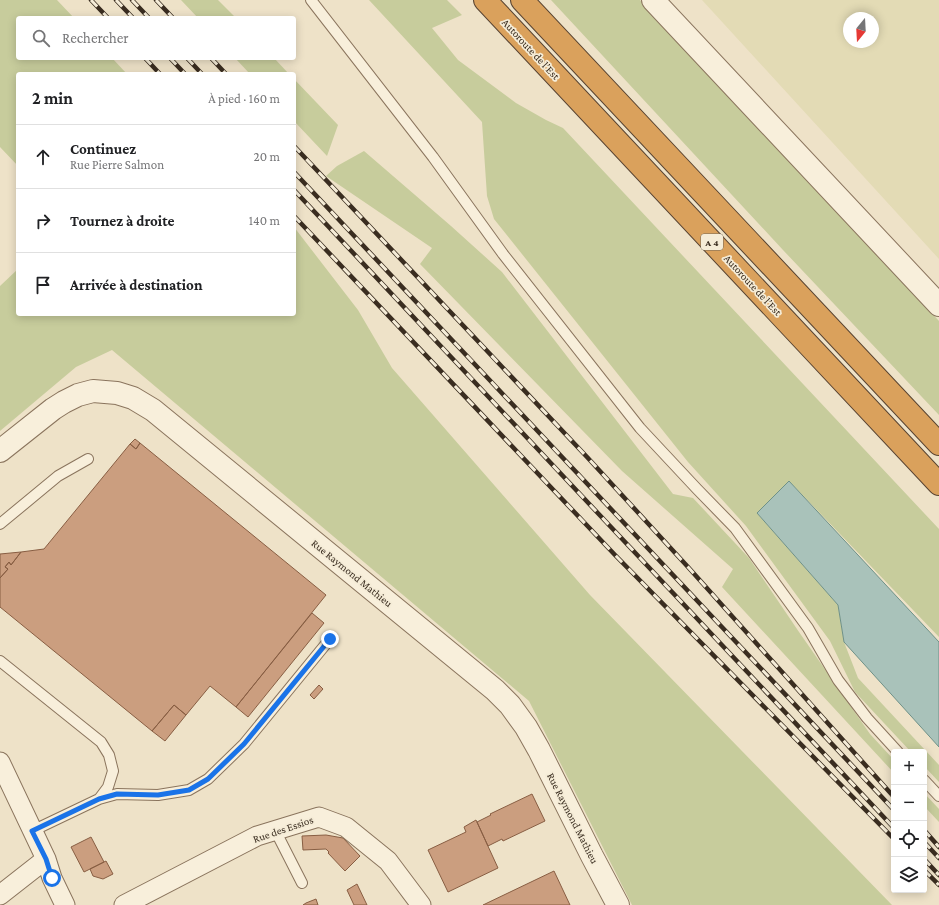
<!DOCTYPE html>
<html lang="fr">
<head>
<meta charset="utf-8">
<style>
	:root { --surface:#fff; --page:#f6f6f6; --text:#202124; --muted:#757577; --line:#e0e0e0 }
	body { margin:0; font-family:"Crimson Pro",serif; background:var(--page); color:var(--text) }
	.controls { position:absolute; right:12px; bottom:12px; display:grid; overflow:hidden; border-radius:4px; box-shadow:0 2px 10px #0003 }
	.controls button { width:36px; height:36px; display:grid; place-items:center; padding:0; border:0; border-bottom:1px solid var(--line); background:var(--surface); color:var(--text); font:20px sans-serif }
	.compass { position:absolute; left:843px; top:12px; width:36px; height:36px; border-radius:50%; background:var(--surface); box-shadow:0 2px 10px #0003; rotate:198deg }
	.stop { position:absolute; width:12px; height:12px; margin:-9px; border:3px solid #1a73e8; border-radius:50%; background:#fff }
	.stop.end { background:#1a73e8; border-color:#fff; box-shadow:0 1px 4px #0008 }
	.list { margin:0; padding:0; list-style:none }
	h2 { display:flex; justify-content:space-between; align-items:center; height:52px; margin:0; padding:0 16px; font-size:17px }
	h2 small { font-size:13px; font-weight:400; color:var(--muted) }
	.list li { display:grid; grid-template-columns:26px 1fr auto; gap:12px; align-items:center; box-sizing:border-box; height:64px; padding:0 16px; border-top:1px solid var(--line) }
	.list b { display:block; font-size:15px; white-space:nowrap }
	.list p { margin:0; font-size:13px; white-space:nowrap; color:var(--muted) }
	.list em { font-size:13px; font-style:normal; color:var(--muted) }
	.icon { flex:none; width:22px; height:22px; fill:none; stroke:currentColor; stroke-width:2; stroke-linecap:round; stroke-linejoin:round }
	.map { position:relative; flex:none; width:939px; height:905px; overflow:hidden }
	.search { position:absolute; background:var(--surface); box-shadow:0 2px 10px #0003; left:16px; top:16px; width:280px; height:44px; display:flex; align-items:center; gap:10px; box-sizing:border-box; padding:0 14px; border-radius:4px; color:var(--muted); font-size:15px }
	.panel { position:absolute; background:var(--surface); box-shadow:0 2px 10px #0003; left:16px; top:72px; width:280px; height:244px; border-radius:4px }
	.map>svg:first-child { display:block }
	.farmland { fill:#e3dbb5; fill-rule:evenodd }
	.green { fill:#c7cc9c }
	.water { fill:#a9c2ba; stroke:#6f9188 }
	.building { fill:#cb9e7f; stroke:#885e43 }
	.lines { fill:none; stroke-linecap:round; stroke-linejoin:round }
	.service-casing { stroke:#8a745d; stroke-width:12 }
	.minor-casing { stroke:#8a745d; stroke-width:21 }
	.tertiary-casing { stroke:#8a745d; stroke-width:24 }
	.motorway-casing { stroke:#584331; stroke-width:24 }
	.service { stroke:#f8efdb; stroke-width:10 }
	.minor { stroke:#f8efdb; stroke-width:19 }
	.tertiary { stroke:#f8efdb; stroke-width:22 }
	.motorway { stroke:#daa15c; stroke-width:22 }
	.rail-casing { stroke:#3a2d20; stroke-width:4.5 }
	.rail { stroke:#f5ecd7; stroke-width:3; stroke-dasharray:9; stroke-linecap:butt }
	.route { stroke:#1a73e8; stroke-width:5 }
	.labels { text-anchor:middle; stroke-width:3.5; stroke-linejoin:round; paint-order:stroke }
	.shield { fill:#f5ecd7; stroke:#726657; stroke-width:1 }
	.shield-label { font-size:10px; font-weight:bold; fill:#3a2d20 }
	.street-label { font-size:11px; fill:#3a2d20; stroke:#f5ecd7 }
</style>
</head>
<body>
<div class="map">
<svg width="939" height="905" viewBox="0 0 939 905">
	<rect width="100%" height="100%" fill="#eee2c8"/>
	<path class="farmland" d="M702,0H939V259ZM849,18H873V42H849Z"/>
	<path class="green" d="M0,0H57L74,18H18V58H112L127,74H18V166L0,147Z
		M181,0H218L236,18H198Z
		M369,0H447L462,15L432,28L458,60L516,103L546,120L563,128L939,529V637L789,481L757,513L838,605L844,642L858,678L939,765V782L924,766V752H911L855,692L830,641L746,526L688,462L494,219L487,196L482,122Z
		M551,0H640L939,321V415L783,250Z
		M235,58H274L289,74H250Z
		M294,79L338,125L327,156L294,121Z
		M364,151L451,226L502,272L673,494L693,498L749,558L799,632L870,734L894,760V773L722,587L733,569L622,471L420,264L432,248L326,176L337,166Z
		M294,227L358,310L392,368L590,595L892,905H632L529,701L112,350L76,367L0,431V286L18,269V314H294Z
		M924,793L939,809V822L924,806Z"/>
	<path class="water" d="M789,481L939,642V747L844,642L838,605L757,513Z"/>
	<path class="building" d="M135,439L140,443L136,449L130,444Z
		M140,443L326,595L236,707L210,686L186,715L174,705L152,731L0,607V578L8,569L5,567L9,562L11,565L21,552L44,549L130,444L136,449Z
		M21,552L11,565L9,562L5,567L8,569L0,578V554Z
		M312,613L324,623L248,717L236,707Z
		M319,685L323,689L314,699L310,695Z
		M174,705L186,715L165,741L152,731Z
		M532,794L545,821L503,841L502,839L488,846L477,822L491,815L490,814Z
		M476,820L498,868L448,892L428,850L466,832L464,827Z
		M326,835L343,838L360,856L345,871L328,853L329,852L326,849L303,850L302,836Z
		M91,837L104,862L84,872L71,847Z
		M106,861L113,874L103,879L93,876L90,869Z
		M554,871L570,905H483Z
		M357,884L367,905H354L347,890Z
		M316,899L318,905H303L306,903Z"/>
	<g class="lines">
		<defs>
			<path id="service" d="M311,0L433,157L503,254L640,428L697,489L735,528L808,628L838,680L867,718L898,752
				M0,524L58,476L88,459
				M0,661L101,742L109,755L113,771L108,787L99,799L32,831
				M924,780L939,796
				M99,799L117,794L158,795L189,790L208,779L244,744L330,639
				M275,830L302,883"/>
			<path id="minor" d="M0,762L46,859L52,878L65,905
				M0,895L46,859
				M124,905L257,836L319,817L346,827L388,861L421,905"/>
			<path id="tertiary" d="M653,0L939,305
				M0,451L53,409L64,402L78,395L93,391L117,393L133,398L153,410L495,690L510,705L526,727L539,750L592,856L618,905"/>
			<path id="motorway" d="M485,0L939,484
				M522,0L939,444"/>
		</defs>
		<use href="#service" class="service-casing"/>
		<use href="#minor" class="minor-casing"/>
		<use href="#tertiary" class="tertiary-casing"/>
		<use href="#motorway" class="motorway-casing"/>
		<use href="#service" class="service"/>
		<use href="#minor" class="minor"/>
		<use href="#tertiary" class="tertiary"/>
		<use href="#motorway" class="motorway"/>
		<defs>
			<path id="rail" d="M91,0L108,18
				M116,0L133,18
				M132,0L149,18
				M156,0L173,18
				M145,58L160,74
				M170,58L185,74
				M187,58L202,74
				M211,58L226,74
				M294,146L587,457L688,567L894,797
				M294,172L894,810
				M294,190L894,828
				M294,216L615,555L894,839
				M924,830L939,847
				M924,842L939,858
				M924,859L939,875
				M924,870L939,885"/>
		</defs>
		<use href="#rail" class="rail-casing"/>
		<use href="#rail" class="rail"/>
	</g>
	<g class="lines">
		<path class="route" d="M52,878L46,859L32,831L99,799L117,794L158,795L189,790L208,779L244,744L330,639"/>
	</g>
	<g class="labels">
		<rect class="shield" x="701" y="234" width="22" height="16" rx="3"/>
		<g class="shield-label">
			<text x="712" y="246">A 4</text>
		</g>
		<g class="street-label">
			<text transform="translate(531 49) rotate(47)" y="4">Autoroute de l’Est</text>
			<text transform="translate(753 285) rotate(47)" y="4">Autoroute de l’Est</text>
			<text transform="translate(352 573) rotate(39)" y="4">Rue Raymond Mathieu</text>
			<text transform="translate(573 818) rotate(63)" y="4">Rue Raymond Mathieu</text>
			<text transform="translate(283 829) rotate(-19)" y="4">Rue des Essios</text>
		</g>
	</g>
</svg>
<div class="controls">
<button>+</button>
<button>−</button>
<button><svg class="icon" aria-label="locate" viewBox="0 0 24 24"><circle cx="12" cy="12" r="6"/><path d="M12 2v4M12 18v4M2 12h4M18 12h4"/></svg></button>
<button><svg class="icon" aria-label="layers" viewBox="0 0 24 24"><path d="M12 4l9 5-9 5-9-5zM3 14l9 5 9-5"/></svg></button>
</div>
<svg class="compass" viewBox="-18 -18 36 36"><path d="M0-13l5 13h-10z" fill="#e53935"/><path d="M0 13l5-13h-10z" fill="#757577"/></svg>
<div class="stop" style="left:52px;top:878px"></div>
<div class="stop end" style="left:330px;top:639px"></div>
<div class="search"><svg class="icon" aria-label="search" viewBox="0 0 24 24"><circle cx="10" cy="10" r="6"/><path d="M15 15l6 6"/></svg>Rechercher</div>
<section class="panel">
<h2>2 min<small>À pied · 160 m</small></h2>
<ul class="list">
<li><svg class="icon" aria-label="ahead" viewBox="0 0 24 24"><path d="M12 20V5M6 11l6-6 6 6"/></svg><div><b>Continuez</b><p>Rue Pierre Salmon</p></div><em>20 m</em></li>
<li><svg class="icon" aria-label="right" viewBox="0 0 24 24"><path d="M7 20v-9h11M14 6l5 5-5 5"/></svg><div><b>Tournez à droite</b></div><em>140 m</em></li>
<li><svg class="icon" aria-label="arrive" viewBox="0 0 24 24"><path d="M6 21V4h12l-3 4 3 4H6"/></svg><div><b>Arrivée à destination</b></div></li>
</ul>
</section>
</div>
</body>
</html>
